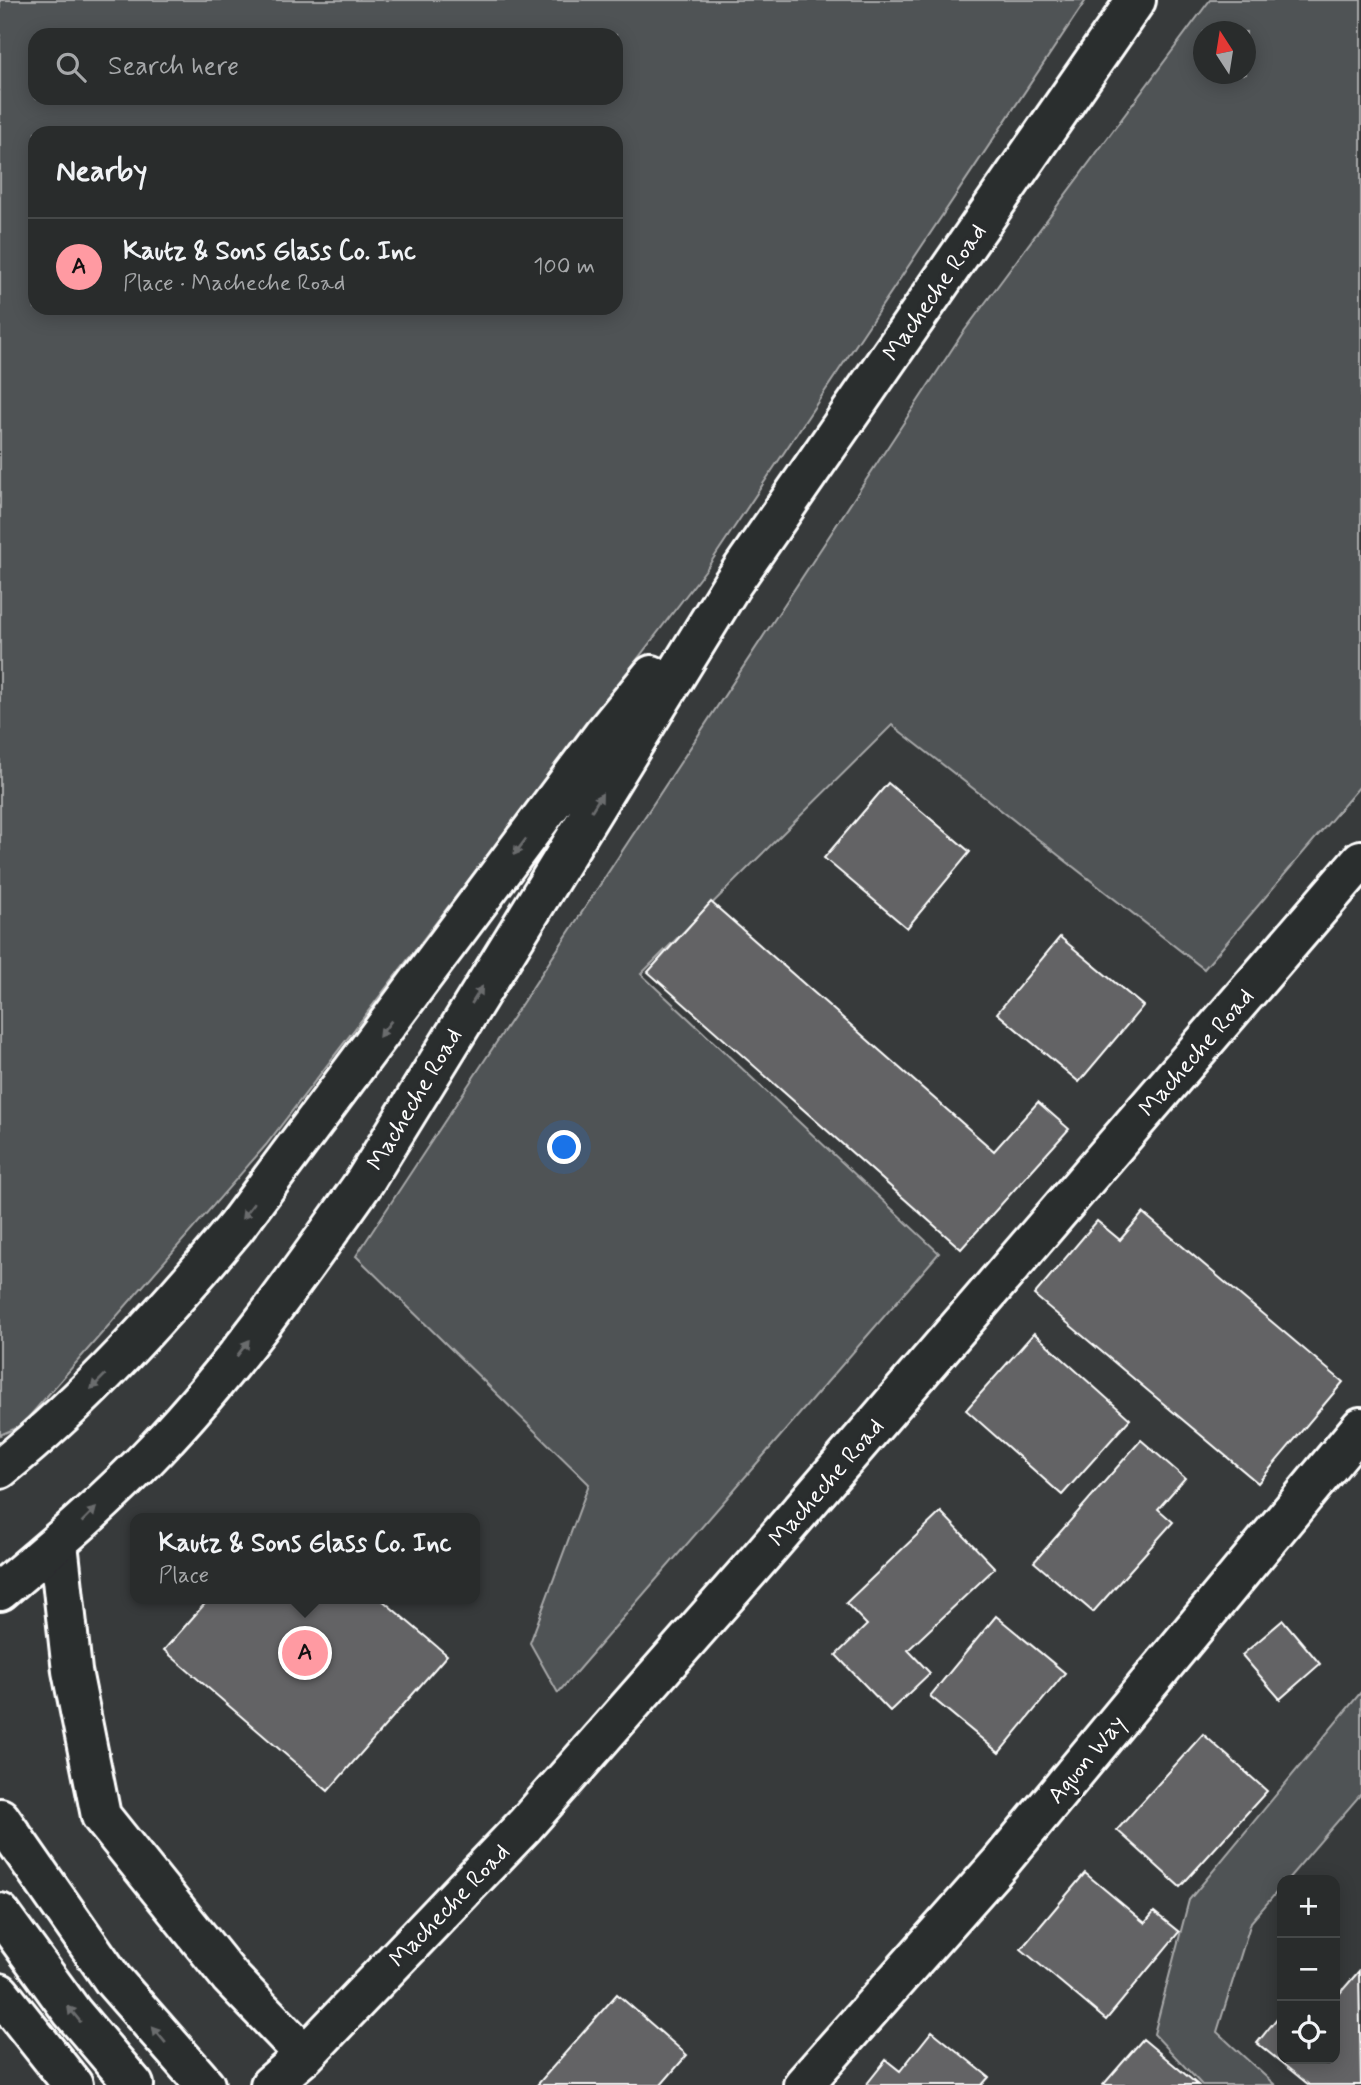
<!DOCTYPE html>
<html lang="en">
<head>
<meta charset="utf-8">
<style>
	:root { --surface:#292c2c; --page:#353838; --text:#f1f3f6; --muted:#a5a7a9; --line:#454848; --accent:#ff9aa2 }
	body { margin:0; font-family:Mynerve,sans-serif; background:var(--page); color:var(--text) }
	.controls { position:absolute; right:21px; bottom:21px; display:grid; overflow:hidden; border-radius:14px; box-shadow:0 4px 18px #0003 }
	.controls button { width:63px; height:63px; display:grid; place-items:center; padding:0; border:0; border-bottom:2px solid var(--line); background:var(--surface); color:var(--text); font:35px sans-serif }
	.compass { position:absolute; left:1193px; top:21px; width:63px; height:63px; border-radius:50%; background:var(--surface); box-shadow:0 4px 18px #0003; rotate:348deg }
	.you { position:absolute; left:565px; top:1148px; width:24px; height:24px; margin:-18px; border:5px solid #fff; border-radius:50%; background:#1a73e8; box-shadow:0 0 0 10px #1a73e833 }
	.badge { display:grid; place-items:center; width:46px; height:46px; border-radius:50%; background:var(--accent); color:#111; font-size:23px; font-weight:700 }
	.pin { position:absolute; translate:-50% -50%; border:4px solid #fff; box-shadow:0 2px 7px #0006 }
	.popup { position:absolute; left:130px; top:1513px; width:350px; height:91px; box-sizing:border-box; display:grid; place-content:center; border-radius:14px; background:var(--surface); filter:drop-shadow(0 2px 5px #0005); font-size:23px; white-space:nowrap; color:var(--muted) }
	.popup b { font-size:26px; color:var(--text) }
	.popup::after { content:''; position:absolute; left:50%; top:100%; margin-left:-14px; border:14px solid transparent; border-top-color:var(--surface) }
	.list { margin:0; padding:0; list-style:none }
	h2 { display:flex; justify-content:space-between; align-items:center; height:91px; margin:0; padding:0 28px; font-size:30px }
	h2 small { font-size:23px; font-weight:400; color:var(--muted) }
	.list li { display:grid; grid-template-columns:46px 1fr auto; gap:21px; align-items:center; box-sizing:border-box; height:98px; padding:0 28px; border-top:2px solid var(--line) }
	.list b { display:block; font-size:26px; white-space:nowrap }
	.list p { margin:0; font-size:23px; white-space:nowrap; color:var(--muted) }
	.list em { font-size:23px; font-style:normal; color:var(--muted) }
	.icon { flex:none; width:38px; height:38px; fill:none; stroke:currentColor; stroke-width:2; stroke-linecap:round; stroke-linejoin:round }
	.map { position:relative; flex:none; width:1361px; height:2085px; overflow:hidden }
	.search { position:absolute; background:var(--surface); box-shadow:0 4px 18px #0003; left:28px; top:28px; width:595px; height:77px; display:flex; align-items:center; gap:18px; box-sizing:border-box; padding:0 24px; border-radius:21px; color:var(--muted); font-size:26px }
	.panel { position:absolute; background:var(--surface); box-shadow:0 4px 18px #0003; left:28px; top:126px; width:595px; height:189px; border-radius:21px }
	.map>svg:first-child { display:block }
	.green { fill:#505354; stroke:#a8a9aa; stroke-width:2; fill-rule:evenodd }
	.building { fill:#636465; stroke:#fff; stroke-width:2 }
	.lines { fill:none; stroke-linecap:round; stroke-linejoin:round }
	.minor-casing { stroke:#fff; stroke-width:44 }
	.major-casing { stroke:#fff; stroke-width:44 }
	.minor { stroke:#2a2d2e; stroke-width:38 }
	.major { stroke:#2a2d2e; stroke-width:38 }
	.oneway { fill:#6a6c6d }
	.labels { text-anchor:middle; stroke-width:7; stroke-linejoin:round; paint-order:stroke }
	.street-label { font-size:24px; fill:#fff; stroke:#2a2d2e }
</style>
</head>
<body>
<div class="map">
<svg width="1361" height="2085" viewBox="0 0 1361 2085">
	<rect width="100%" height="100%" fill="#373a3b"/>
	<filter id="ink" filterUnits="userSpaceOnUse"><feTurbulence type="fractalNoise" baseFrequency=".0143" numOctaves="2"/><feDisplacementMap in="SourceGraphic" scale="14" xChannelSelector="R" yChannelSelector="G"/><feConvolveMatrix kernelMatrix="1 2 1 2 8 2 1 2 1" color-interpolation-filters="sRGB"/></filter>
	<g filter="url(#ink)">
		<path class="green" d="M0,0H1086L707,568L266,1145L21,1426L0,1435ZM35,35H616V98H35ZM35,133H616V308H35Z
			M1210,0H1361V785L1204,969L892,725L641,974L939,1253L558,1693L530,1643L589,1484L356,1256L962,334ZM1204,32H1246V74H1204Z
			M1361,1692V1794L1287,1880H1282V1886L1251,1922L1217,2032L1275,2085H1202L1154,2034L1189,1900Z"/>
		<path class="building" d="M888,783L970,852L907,928L824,858Z
			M711,902L994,1151L1038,1102L1069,1129L961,1249L648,972Z
			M1060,937L1143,1006L1079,1082L997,1013Z
			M1143,1213L1343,1382L1258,1483L1034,1295L1097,1221L1120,1240Z
			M1034,1333L1130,1419L1062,1495L966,1410Z
			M1141,1440L1185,1478L1158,1509L1173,1522L1093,1612L1034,1562Z
			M941,1512L995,1568L908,1650L930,1673L890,1711L836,1655L867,1625L846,1603Z
			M209,1599H381L447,1655L328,1791L164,1650Z
			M996,1616L1065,1673L999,1753L930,1696Z
			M1283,1620L1320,1664L1280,1699L1242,1655Z
			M1203,1734L1267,1791L1180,1887L1117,1830Z
			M1085,1873L1145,1923L1154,1912L1179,1932L1106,2020L1021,1949Z
			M1359,1971L1361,2085H1309L1257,2043L1282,2012V2059H1335V1989L1340,1993Z
			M617,1994L687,2055L661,2085H537Z
			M932,2031L989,2077L982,2085H866L886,2060L900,2071Z
			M1143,2039L1198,2085H1103Z"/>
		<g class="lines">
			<defs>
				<path id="minor" d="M58,1543L72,1671L101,1816L230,1977L305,2055
					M270,2085L305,2055L525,1825L759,1559L1361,860
					M803,2085L1000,1863L1361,1427"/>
				<path id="major" d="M0,1469C88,1398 163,1314 235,1228L603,735L652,675
					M0,1591C54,1546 108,1500 157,1448C235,1366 300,1273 365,1181L732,584L1136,0
					M0,1818L113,1980L205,2085
					M0,1913L72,2012L134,2085
					M0,1993L73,2085"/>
			</defs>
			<use href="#minor" class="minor-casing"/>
			<use href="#major" class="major-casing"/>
			<use href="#minor" class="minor"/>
			<use href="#major" class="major"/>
		</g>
		<defs><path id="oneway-solid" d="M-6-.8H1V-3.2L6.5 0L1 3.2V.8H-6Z" transform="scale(1.75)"/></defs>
		<g class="oneway">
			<use href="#oneway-solid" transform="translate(597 802) rotate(-58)"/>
			<use href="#oneway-solid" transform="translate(520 847) rotate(127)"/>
			<use href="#oneway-solid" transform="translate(477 995) rotate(-58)"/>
			<use href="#oneway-solid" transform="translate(385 1029) rotate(127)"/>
			<use href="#oneway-solid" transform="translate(248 1211) rotate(128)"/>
			<use href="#oneway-solid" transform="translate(243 1348) rotate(-53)"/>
			<use href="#oneway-solid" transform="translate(98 1382) rotate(135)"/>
			<use href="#oneway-solid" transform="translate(89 1515) rotate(-45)"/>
			<use href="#oneway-solid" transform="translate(74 2014) rotate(-129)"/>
			<use href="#oneway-solid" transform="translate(159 2035) rotate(-130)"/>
		</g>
	</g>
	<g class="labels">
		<g class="street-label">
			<text transform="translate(934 292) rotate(-55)" y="8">Macheche Road</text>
			<text transform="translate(1196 1052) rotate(-49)" y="8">Macheche Road</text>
			<text transform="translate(414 1099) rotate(-59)" y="8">Macheche Road</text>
			<text transform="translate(826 1482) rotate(-49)" y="8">Macheche Road</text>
			<text transform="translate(1086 1759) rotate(-50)" y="8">Aguon Way</text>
			<text transform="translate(449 1905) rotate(-46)" y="8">Macheche Road</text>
		</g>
	</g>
</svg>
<div class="controls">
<button>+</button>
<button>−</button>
<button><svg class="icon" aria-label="locate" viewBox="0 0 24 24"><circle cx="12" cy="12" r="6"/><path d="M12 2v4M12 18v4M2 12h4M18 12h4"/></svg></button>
</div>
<svg class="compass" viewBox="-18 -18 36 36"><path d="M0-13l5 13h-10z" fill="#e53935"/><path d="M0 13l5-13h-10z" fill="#a5a7a9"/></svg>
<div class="you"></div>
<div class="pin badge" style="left:305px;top:1653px">A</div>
<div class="popup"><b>Kautz &amp; Sons Glass Co. Inc</b>Place</div>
<div class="search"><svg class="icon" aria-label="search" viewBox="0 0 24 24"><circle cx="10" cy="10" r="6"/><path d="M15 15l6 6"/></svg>Search here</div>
<section class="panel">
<h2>Nearby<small></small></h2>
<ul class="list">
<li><span class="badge">A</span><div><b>Kautz &amp; Sons Glass Co. Inc</b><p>Place · Macheche Road</p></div><em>100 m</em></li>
</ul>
</section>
</div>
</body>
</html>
